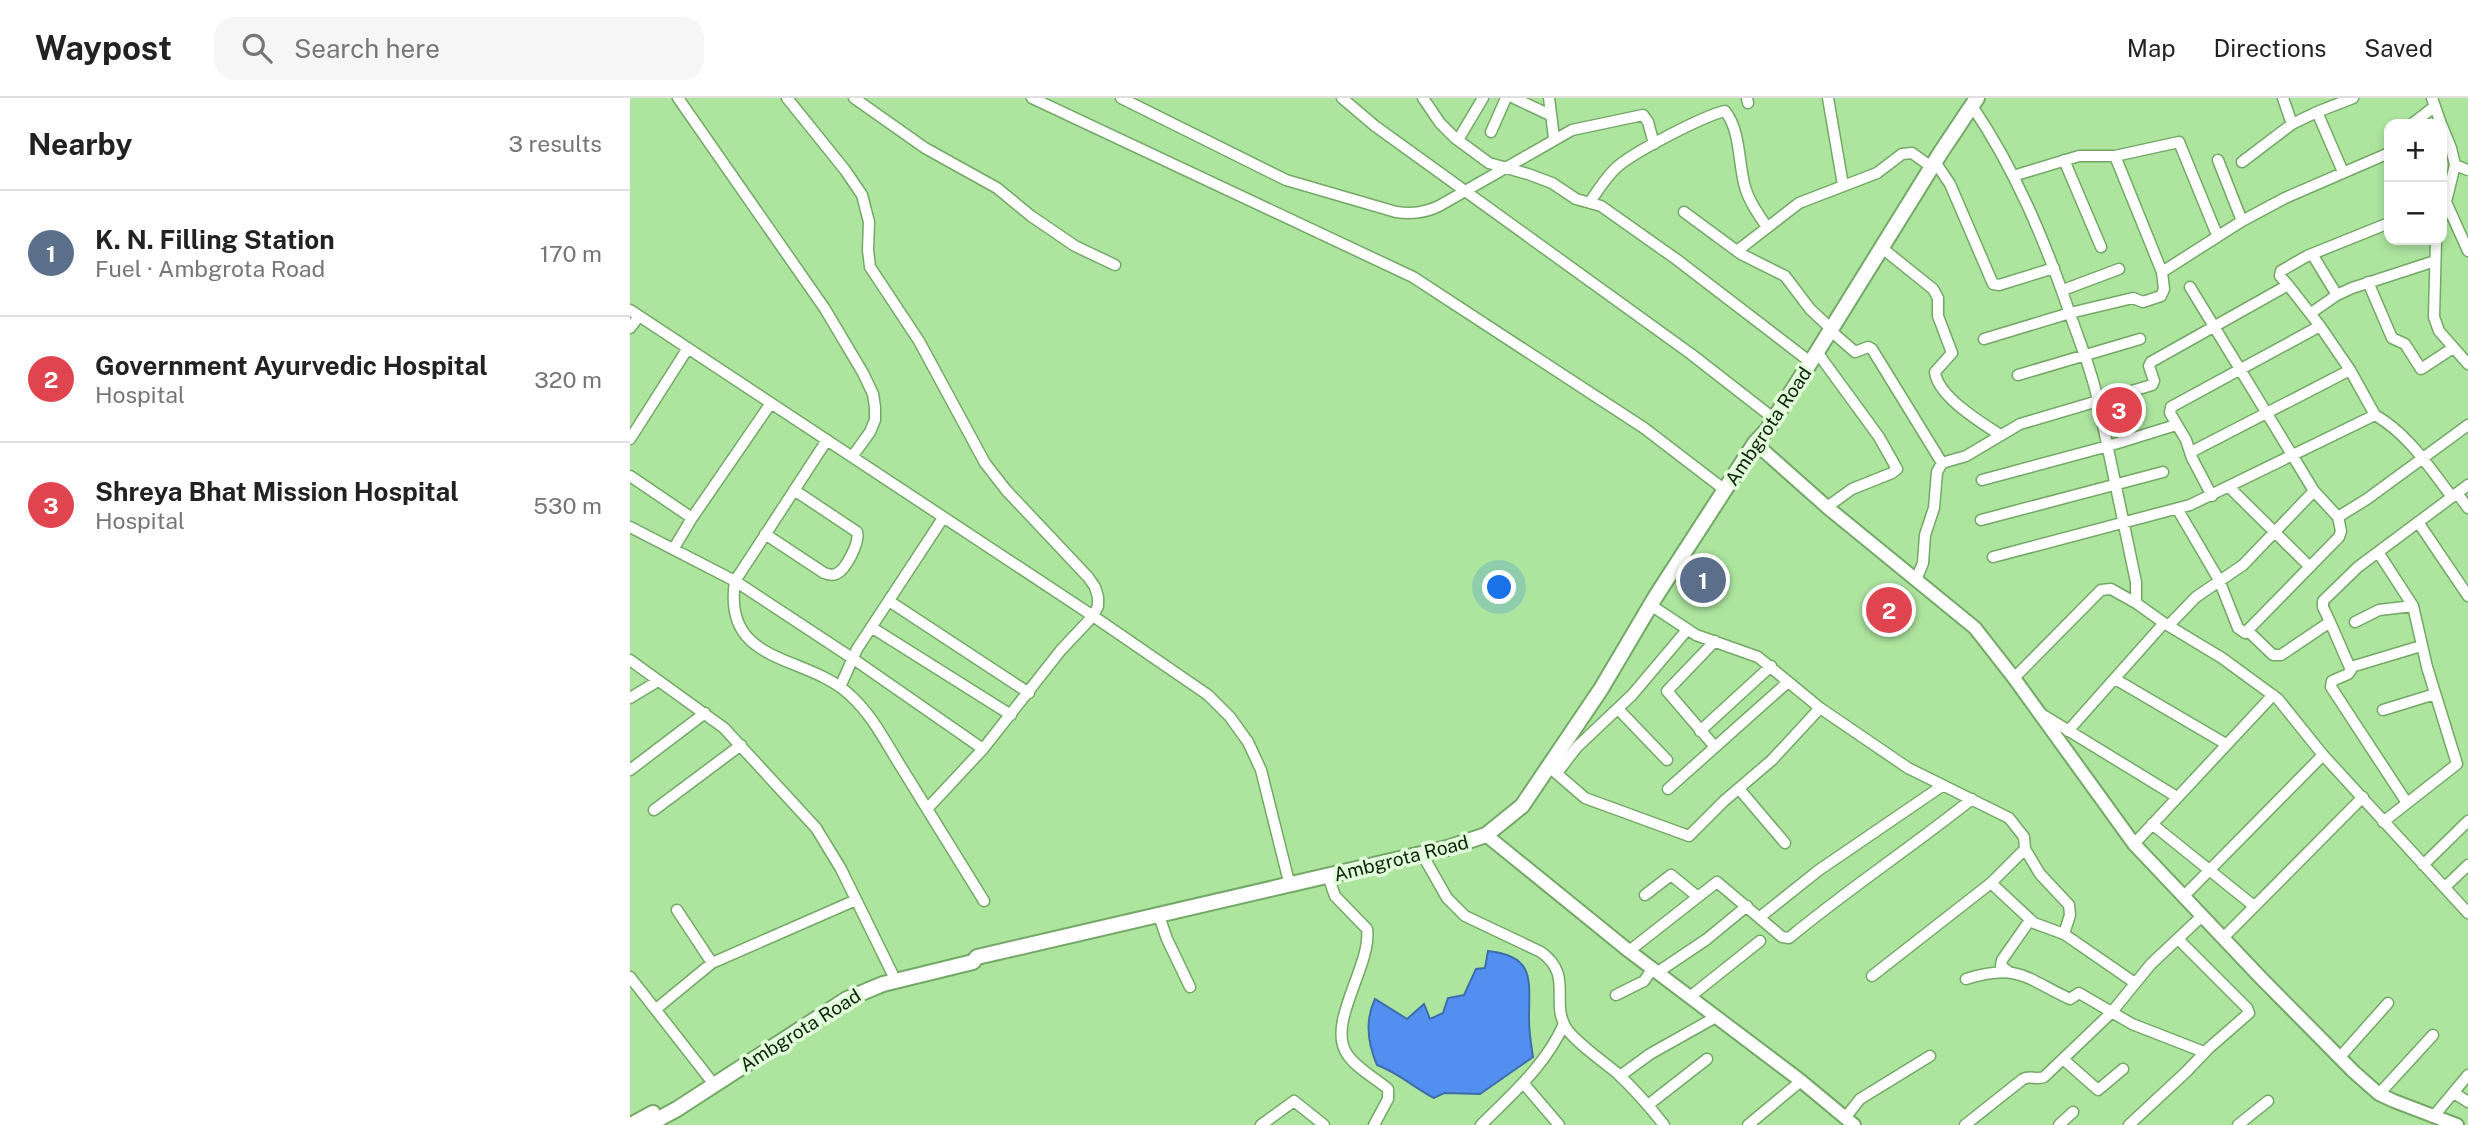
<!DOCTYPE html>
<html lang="en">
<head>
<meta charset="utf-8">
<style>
	:root { --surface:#fff; --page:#f6f6f6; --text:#222; --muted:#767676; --line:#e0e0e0; --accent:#0b8043 }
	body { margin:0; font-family:"Public Sans",sans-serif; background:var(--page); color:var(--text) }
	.controls { position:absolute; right:21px; top:21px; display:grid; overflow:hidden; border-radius:14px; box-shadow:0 4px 10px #0003 }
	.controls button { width:63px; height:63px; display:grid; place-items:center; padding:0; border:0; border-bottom:2px solid var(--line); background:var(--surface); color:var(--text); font:35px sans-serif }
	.you { position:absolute; left:870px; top:490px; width:24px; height:24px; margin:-18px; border:5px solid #fff; border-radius:50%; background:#1a73e8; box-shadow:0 0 0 10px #1a73e833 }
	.badge { display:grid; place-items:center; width:46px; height:46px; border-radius:50%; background:var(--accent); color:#fff; font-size:23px; font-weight:700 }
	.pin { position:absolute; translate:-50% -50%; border:4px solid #fff; box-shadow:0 2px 7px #0006 }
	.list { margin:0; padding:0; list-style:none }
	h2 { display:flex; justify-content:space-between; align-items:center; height:91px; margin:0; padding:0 28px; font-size:30px }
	h2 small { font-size:23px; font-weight:400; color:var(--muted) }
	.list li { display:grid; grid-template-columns:46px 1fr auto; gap:21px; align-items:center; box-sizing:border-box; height:126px; padding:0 28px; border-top:2px solid var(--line) }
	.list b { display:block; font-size:26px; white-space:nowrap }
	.list p { margin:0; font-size:23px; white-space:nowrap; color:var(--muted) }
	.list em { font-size:23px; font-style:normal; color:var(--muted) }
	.icon { flex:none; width:38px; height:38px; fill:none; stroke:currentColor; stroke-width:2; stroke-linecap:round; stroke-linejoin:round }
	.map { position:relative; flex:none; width:1838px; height:1027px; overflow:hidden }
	header { display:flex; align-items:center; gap:42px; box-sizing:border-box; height:98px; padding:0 35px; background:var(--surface); border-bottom:2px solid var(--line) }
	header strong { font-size:33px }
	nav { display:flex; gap:38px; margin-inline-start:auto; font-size:24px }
	.search { width:490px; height:63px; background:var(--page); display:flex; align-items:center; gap:18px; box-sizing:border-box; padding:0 24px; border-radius:21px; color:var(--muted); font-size:26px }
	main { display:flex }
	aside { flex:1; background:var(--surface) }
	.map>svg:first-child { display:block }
	.water { fill:#538ff0; stroke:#3e6eaa; stroke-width:2 }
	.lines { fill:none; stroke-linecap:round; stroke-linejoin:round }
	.minor-casing { stroke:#73a866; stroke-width:13 }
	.tertiary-casing { stroke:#73a866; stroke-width:16 }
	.primary-casing { stroke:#73a866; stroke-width:18 }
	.minor { stroke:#fff; stroke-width:10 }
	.tertiary { stroke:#fff; stroke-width:12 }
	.primary { stroke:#fff; stroke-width:14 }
	.labels { text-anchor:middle; stroke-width:7; stroke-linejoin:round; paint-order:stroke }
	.street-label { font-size:19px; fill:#0d2207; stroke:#e1fdda }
</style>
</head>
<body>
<header>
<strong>Waypost</strong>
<div class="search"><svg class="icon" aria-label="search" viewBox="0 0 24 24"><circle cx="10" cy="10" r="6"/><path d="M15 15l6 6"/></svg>Search here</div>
<nav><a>Map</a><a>Directions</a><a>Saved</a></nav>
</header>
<main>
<aside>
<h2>Nearby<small>3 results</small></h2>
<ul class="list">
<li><span class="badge" style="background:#5c6f8a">1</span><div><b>K. N. Filling Station</b><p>Fuel · Ambgrota Road</p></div><em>170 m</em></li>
<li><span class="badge" style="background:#e0444e">2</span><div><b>Government Ayurvedic Hospital</b><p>Hospital</p></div><em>320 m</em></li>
<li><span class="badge" style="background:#e0444e">3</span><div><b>Shreya Bhat Mission Hospital</b><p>Hospital</p></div><em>530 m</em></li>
</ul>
</aside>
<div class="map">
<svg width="1838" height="1027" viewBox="0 0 1838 1027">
	<rect width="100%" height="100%" fill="#ade59f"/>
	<path class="water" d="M858,853C906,858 899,883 899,921C899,934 901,946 903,959L850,996L814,995L804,1000C783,989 769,975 747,967C738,946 735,922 745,901L777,921L794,906L800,921L813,915L818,900L834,897L846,871L855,870Z"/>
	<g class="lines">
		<defs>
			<path id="minor" d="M48,0L195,211L233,275L243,296L245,309V322L240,334L222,359
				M157,0L215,72L232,97L239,124L238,152L240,169L289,243L355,365L376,392L458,479L465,489L468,499V508L463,518L431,552L353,651L297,711
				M224,0L295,50L367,90L401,118L445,148L485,167
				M402,0L783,179L1014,330L1095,392
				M491,0L656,82L766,114C782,116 794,115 809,108L942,32L1013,17L1018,24L1024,46
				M712,0L745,28L1061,256L1138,316
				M793,0L810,25L825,40L859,65L898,76L922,85L946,101L971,108L1046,161L1175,260
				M884,0L920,17
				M919,0L924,40
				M1117,0L1118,5
				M1198,0L1213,87
				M1653,0L1662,26
				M1802,0L1811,26
				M1782,26L1804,9
				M1812,28L1821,50L1825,67L1812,120
				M861,34L876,0
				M828,42L853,0
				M1485,58L1532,174L1612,123L1655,100L1759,55
				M1434,62L1471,149
				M1588,62L1612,123
				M1305,64L1320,86L1363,186L1369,187L1424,170
				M1612,64L1662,26L1687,14
				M1825,67L1838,72
				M1713,74L1687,14L1723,0
				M1383,78L1449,58H1485L1549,44L1587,137
				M960,104C968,92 976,79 987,69C1004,54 1073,18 1095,13C1111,33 1108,65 1115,89C1119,103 1128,116 1137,129
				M1816,104L1838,153
				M1054,114L1111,156L1155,178L1180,211L1197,227
				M1806,142L1804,219L1809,233L1838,266
				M1252,150L1303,191L1308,200V218L1322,255L1305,274C1308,299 1351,324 1370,337
				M1107,153L1169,105L1247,75L1272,56L1282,55L1296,65
				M1682,156L1707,197
				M1738,184L1762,240L1775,246L1791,271L1823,250
				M1658,187L1650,178L1651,173L1677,158L1759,125
				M1560,189L1684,393
				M1433,192L1489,171
				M0,212L463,518L578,597L600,619L618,644L631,672L660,788
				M1681,215L1707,197L1722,190L1805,163
				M0,230L9,218
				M1201,233L1225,254L1238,249L1242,251L1312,365L1336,358L1390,326L1468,303C1462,273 1450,245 1440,216C1415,143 1385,71 1342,8
				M1354,241L1440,215L1503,200L1513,204L1531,198L1534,191L1532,174
				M1187,254L1249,339L1267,371L1262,375L1222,391L1197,409
				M1388,277L1510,241
				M0,341L58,250
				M197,342L105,483C92,569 177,555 221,598C243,618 257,647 273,672C300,716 327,759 354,803
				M1561,354L1720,272
				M0,378L62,420
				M1352,382L1478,348L1546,327
				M1599,389L1680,469
				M1827,395L1838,410
				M1582,398L1562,360L1556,342L1540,315L1541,309L1690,228L1720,272L1745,317
				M1548,412L1589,482L1608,530L1615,535L1709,439L1711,433L1708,419
				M1351,422L1533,374
				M1788,424L1838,498
				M0,429L105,483L222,560L353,651
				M135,436L194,475C199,476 201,478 206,476C216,472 230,444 227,434L164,392
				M44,450L62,420L141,305
				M1748,454L1783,508L1797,569L1827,666L1753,724
				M1363,459L1560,407L1745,317C1778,336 1799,369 1822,399
				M1286,482L1293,465L1295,437L1304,410L1307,374L1312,365
				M259,503L399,595
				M1506,505L1534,525L1592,560L1648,601L1693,657L1838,815
				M1700,524L1721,572L1718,576L1702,583L1701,589L1777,705
				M1725,524L1749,512L1783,508
				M1539,527L1566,499L1613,467L1684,393L1708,419L1737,401L1838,327
				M241,529L381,617
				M1618,533L1643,557H1651L1700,524L1693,509V503L1728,469L1838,387
				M0,562L94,630L186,730L211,771L262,875
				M1721,569L1791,548
				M1384,580L1471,492L1481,491L1506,505V484L1468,303L1522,287L1524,283L1519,268L1521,264L1658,187L1690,228
				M1485,581L1596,646
				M210,589L227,551L313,420
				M0,600L28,583
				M1190,610L1278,670L1379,720L1394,739L1395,751L1361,785L1404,825L1434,836L1505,885
				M988,611L1037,662
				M1753,612L1805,596
				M1413,617L1547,699
				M1070,633L1141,568
				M1438,633L1534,525
				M1085,649L1037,593L1085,543
				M918,668L955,700L1059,738L1094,703L1142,662L1190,610L1128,559L1066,537L1022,508
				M0,672L75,615
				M927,675L947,649L1002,597L1057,532
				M1038,691L1158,584
				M1110,692L1155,745
				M24,712L111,647
				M1522,726L1624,808
				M1504,746L1643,597
				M1395,751L1410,776L1439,807L1440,817L1434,836
				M792,756L817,800L835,818L911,854C943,877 921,902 935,928C941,941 974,964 987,975C1004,991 1020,1009 1034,1027
				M1793,767L1838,723
				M698,778L705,798L737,831C742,867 696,925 717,956C726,970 745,980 758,991V1001L744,1027
				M1815,789L1838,767
				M1015,797L1041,777L1068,799
				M1553,799L1693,657
				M47,812L82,865
				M529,818L537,841L560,889
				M1130,819L1189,772L1312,688
				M1593,840L1733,699
				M999,853L1087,784L1152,839L1159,840C1218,791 1282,749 1342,701
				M1378,873L1371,868L1372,862L1400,822
				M1028,874L1077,841L1117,808
				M1242,878L1361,785
				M0,879L79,980
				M1336,881C1389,865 1395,880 1440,901L1449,895L1502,926L1574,954
				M986,897L1014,883L1023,870
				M1061,898L1130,843
				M26,911L82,865L226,802
				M1710,959L1758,905
				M1433,961L1468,992L1493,971
				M990,978L1020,956L1086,919
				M894,986L929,1027
				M1824,995L1838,1004
				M1749,996L1803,937
				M1018,1007L1077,961
				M1803,1019L1838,977
				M1215,1020L1230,1001L1300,958
				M631,1027L664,1003L694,1027
				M851,1027C883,995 915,968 934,926
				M1118,1027L1171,983
				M1335,1027L1393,981C1400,977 1406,982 1414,979L1481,915L1521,866L1572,818
				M1429,1027L1443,1014
				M1499,1027L1556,974L1579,950L1619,915L1617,910L1548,841
				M1608,1027L1638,1003"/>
			<path id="tertiary" d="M1125,345L1197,409L1345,530L1384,580L1504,746L1631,880L1724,974L1749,996L1764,1003L1827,1027
				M856,737L999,853L1171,983L1224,1027"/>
			<path id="primary" d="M1,1027L23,1015
				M18,1027L47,1011L217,901L253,886L343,864L347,859L817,750L856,737L892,708L971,591L1026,498L1125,345L1137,332L1187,254L1311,54L1347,0"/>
		</defs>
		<use href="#minor" class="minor-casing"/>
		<use href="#tertiary" class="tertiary-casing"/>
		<use href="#primary" class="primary-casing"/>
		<use href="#minor" class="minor"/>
		<use href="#tertiary" class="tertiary"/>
		<use href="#primary" class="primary"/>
	</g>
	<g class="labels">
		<g class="street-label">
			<text transform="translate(1138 328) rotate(-56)" y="7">Ambgrota Road</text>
			<text transform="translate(771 760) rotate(-14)" y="7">Ambgrota Road</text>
			<text transform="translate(170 932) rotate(-32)" y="7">Ambgrota Road</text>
		</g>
	</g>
</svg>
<div class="controls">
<button>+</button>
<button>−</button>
</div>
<div class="you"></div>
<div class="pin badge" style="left:1073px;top:482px;background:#5c6f8a">1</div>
<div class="pin badge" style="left:1259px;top:512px;background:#e0444e">2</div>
<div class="pin badge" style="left:1489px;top:312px;background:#e0444e">3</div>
</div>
</main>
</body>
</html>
